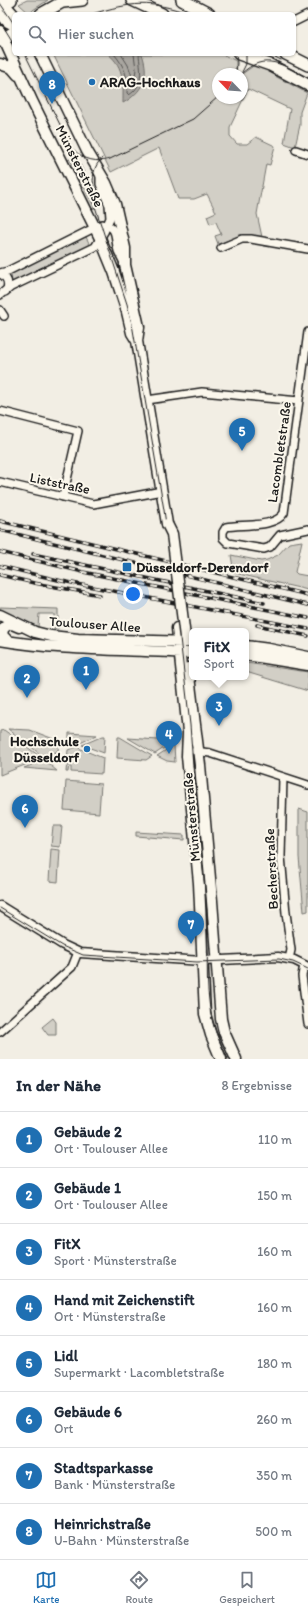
<!DOCTYPE html>
<html lang="de">
<head>
<meta charset="utf-8">
<style>
	:root { --surface:#fff; --page:#f6f6f7; --text:#1f2937; --muted:#747a83; --line:#e0e1e3; --accent:#1f6fb2 }
	body { margin:0; font-family:Itim,sans-serif; background:var(--page); color:var(--text) }
	.compass { position:absolute; left:212px; top:68px; width:36px; height:36px; border-radius:50%; background:var(--surface); box-shadow:0 1px 3px #0004; rotate:295deg }
	.you { position:absolute; left:133px; top:594px; width:14px; height:14px; margin:-10px; border:3px solid #fff; border-radius:50%; background:#1a73e8; box-shadow:0 0 0 6px #1a73e833 }
	.badge { display:grid; place-items:center; width:26px; height:26px; border-radius:50%; background:var(--accent); color:#fff; font-size:13px; font-weight:700 }
	.pin { position:absolute; translate:-50% -33px; filter:drop-shadow(0 1px 2px #0008) }
	.pin::after { content:''; position:absolute; top:21px; width:14px; height:12px; background:inherit; clip-path:polygon(0 0,100% 0,50% 100%) }
	.popup { position:absolute; left:189px; top:628px; width:60px; height:52px; box-sizing:border-box; display:grid; place-content:center; border-radius:6px; background:var(--surface); filter:drop-shadow(0 1px 3px #0005); font-size:13px; white-space:nowrap; color:var(--muted) }
	.popup b { font-size:15px; color:var(--text) }
	.popup::after { content:''; position:absolute; left:50%; top:100%; margin-left:-8px; border:8px solid transparent; border-top-color:var(--surface) }
	.list { margin:0; padding:0; list-style:none }
	h2 { display:flex; justify-content:space-between; align-items:center; height:52px; margin:0; padding:0 16px; font-size:17px }
	h2 small { font-size:13px; font-weight:400; color:var(--muted) }
	.list li { display:grid; grid-template-columns:26px 1fr auto; gap:12px; align-items:center; box-sizing:border-box; height:56px; padding:0 16px; border-top:1px solid var(--line) }
	.list b { display:block; font-size:15px; white-space:nowrap }
	.list p { margin:0; font-size:13px; white-space:nowrap; color:var(--muted) }
	.list em { font-size:13px; font-style:normal; color:var(--muted) }
	.icon { flex:none; width:22px; height:22px; fill:none; stroke:currentColor; stroke-width:2; stroke-linecap:round; stroke-linejoin:round }
	.map { position:relative; flex:none; width:308px; height:1059px; overflow:hidden }
	.search { position:absolute; background:var(--surface); box-shadow:0 1px 3px #0004; left:12px; right:12px; top:12px; height:44px; display:flex; align-items:center; gap:10px; box-sizing:border-box; padding:0 14px; border-radius:6px; color:var(--muted); font-size:15px }
	.sheet { height:500px; background:var(--surface) }
	nav { display:flex; justify-content:space-around; align-items:center; box-sizing:border-box; height:56px; border-top:1px solid var(--line); background:var(--surface); font-size:11px; color:var(--muted) }
	nav a { display:grid; justify-items:center; gap:2px }
	nav .on { color:var(--accent) }
	.map>svg:first-child { display:block }
	.green { fill:#d2cfc6; stroke:#777671 }
	.water { fill:#a9a6a0; stroke:#716f6b }
	.lines { fill:none; stroke-linecap:round; stroke-linejoin:round }
	.shore { stroke:#545351; stroke-width:1 }
	.minor-casing { stroke:#1c1c1c; stroke-width:10 }
	.tertiary-casing { stroke:#1c1c1c; stroke-width:11 }
	.secondary-casing { stroke:#1c1c1c; stroke-width:13 }
	.primary-casing { stroke:#1c1c1c; stroke-width:14 }
	.minor { stroke:#fbf7ec; stroke-width:7 }
	.tertiary { stroke:#fbf7ec; stroke-width:8 }
	.secondary { stroke:#fbf7ec; stroke-width:10 }
	.primary { stroke:#fbf7ec; stroke-width:11 }
	.tram { stroke:#1c1c1c; stroke-width:1 }
	.rail-casing { stroke:#1c1c1c; stroke-width:3.5 }
	.rail { stroke:#fbf7ec; stroke-width:2; stroke-dasharray:6; stroke-linecap:butt }
	.secondary-bridge-casing { stroke:#1c1c1c; stroke-width:13; stroke-linecap:butt }
	.secondary-bridge { stroke:#fbf7ec; stroke-width:10 }
	.poi-dot { fill:#1f6fb2; stroke:#fbf7ec; stroke-width:1.5 }
	.labels { text-anchor:middle; stroke-width:4; stroke-linejoin:round; paint-order:stroke }
	.poi-label { font-size:14px; font-weight:bold; fill:#1c1c1c; stroke:#fbf7ec; text-anchor:start }
	.street-label { font-size:14px; fill:#1c1c1c; stroke:#fbf7ec }
</style>
</head>
<body>
<div class="map">
<svg width="308" height="1059" viewBox="0 0 308 1059">
	<rect width="100%" height="100%" fill="#f2eee4"/>
	<filter id="ink" filterUnits="userSpaceOnUse"><feTurbulence type="fractalNoise" baseFrequency=".025" numOctaves="2"/><feDisplacementMap in="SourceGraphic" scale="8" xChannelSelector="R" yChannelSelector="G"/><feConvolveMatrix kernelMatrix="1 2 1 2 8 2 1 2 1" color-interpolation-filters="sRGB"/></filter>
	<g filter="url(#ink)">
		<path class="green" d="M27,0H48L33,10L30,14L19,4Z
			M53,54H222L236,61V67L235,74H218V98H242V74L256,64L276,72L275,76L307,93L300,112V125L295,147L284,143L290,109L248,89L230,127V136L237,144H247L256,137L275,146L270,165L266,164L257,214L262,237L243,235L218,244L215,236L221,234L216,222L210,224L207,216L216,212L207,194L194,199H178L159,148L111,172Z
			M70,159L95,208L91,209L67,160Z
			M85,235L90,245L15,283L12,282L11,274L13,270Z
			M302,541L295,572L297,574L308,576V590L234,573L231,555L261,561L267,560L278,555L289,543Z
			M0,607L58,609V629H54V614H39L38,627L0,610Z
			M246,663L308,672V691L246,672Z
			M8,729L30,730L59,741L58,751L44,757Z
			M4,730L42,758L0,775V731Z
			M69,733L97,735L78,744L69,740Z
			M103,736H105L104,753L82,745Z
			M118,737H120L152,756L146,760L117,758Z
			M128,738L173,741V742L155,754Z
			M174,745L175,762L167,761L157,756Z
			M76,747L103,758L102,774L71,772V765H69L68,772H66L68,750Z
			M44,760L57,771L24,768Z
			M66,781L101,784L99,813L64,810Z
			M299,809L308,812V911L304,912L299,857Z
			M53,826H62L60,847L51,846Z
			M136,832L184,835V840L136,836Z
			M51,849L60,850L58,882L49,881Z
			M53,1018L56,1022V1035H48L42,1027Z"/>
		<path class="water" d="M108,54H142C150,76 143,92 123,103C123,85 125,67 108,54Z"/>
		<g class="lines">
			<path class="shore" d="M114,54C124,65 129,78 127,93L129,95C145,85 140,69 139,54
				M121,54L128,65L132,76L133,77L135,76L136,69L134,54"/>
			<defs>
				<path id="minor" d="M294,22L308,15
					M296,150L308,154
					M221,248L242,239H251L308,249
					M0,273L8,271L102,224C119,227 114,238 118,251C120,255 122,259 124,263
					M0,274C7,277 9,282 7,289L0,295
					M5,292L11,287L95,247L104,232L110,218L109,205L100,184V175
					M0,310L4,316
					M308,332L284,513C275,528 242,524 226,527L223,532V538L228,543L264,549L270,547L280,535L308,529
					M147,400L202,392L299,401
					M0,411L78,431L63,497
					M0,482L93,504L162,491
					M195,751L210,753L308,785
					M283,777L281,856L286,913L291,950L289,959
					M304,965L302,976L308,1024
					M0,1032L72,967L78,952"/>
				<path id="tertiary" d="M0,906L63,945L80,953L202,961L278,957L294,960L308,967"/>
				<path id="secondary" d="M1,0L14,15
					M0,15L8,22L14,25
					M0,31L33,103L100,238L114,272L127,312L132,333L137,341
					M40,54L87,151L106,183L115,204L125,248V265L139,327L137,341L167,524
					M0,64L12,68L18,75
					M0,615L35,632L51,636L78,639L192,642
					M177,628L188,732L187,756L199,883L205,1014L211,1035L221,1059
					M0,640C63,651 128,649 192,653
					M8,641L3,636C1,629 5,625 12,624L19,627
					M246,646L269,649L308,657
					M246,655L308,665
					M188,668L200,765L212,901L221,1019L224,1032L236,1059"/>
				<path id="primary" d="M132,0L162,14
					M182,0L209,14
					M63,2L82,0
					M0,6L11,0
					M41,14L66,0
					M0,41L14,32
					M239,54L270,65L308,85
					M286,54L308,65"/>
			</defs>
			<use href="#minor" class="minor-casing"/>
			<use href="#tertiary" class="tertiary-casing"/>
			<use href="#secondary" class="secondary-casing"/>
			<use href="#primary" class="primary-casing"/>
			<use href="#minor" class="minor"/>
			<use href="#tertiary" class="tertiary"/>
			<use href="#secondary" class="secondary"/>
			<use href="#primary" class="primary"/>
			<path class="tram" d="M0,3L14,24
				M92,14C132,2 150,0 190,14
				M0,21L14,44
				M25,54L84,173L127,304L132,324L164,510L172,568L190,725L193,766L207,912C209,947 204,984 212,1019C215,1033 222,1046 228,1059
				M269,54L281,60
				M242,72L246,64V54
				M236,74L237,63L236,54
				M241,74C265,51 283,65 308,78
				M74,150C83,160 98,163 110,159L193,119L218,97
				M94,189C92,177 93,167 102,158
				M0,908L62,946L83,955L197,962L279,959L293,962L308,969"/>
			<defs>
				<path id="rail" d="M0,521L308,595
					M0,530L308,605
					M0,552L83,572L308,618
					M33,554L264,603
					M0,566L62,581L308,629
					M0,575L34,583L100,595
					M257,625L308,636"/>
			</defs>
			<use href="#rail" class="rail-casing"/>
			<use href="#rail" class="rail"/>
			<defs>
				<path id="secondary-bridge" d="M167,524L172,534L185,637"/>
			</defs>
			<use href="#secondary-bridge" class="secondary-bridge-casing"/>
			<use href="#secondary-bridge" class="secondary-bridge"/>
		</g>
	</g>
	<g class="poi-dot">
		<circle cx="92" cy="82" r="4"/>
		<rect x="122" y="562" width="10" height="10" rx="2"/>
		<circle cx="87" cy="749" r="4"/>
	</g>
	<g class="labels">
		<g class="poi-label">
			<text x="100" y="87">ARAG-Hochhaus</text>
			<text x="136" y="572">Düsseldorf-Derendorf</text>
			<text x="79" y="746" text-anchor="end">Hochschule<tspan x="79" dy="16">Düsseldorf</tspan></text>
		</g>
		<g class="street-label">
			<text transform="translate(80 166) rotate(63)" y="5">Münsterstraße</text>
			<text transform="translate(279 452) rotate(-82)" y="5">Lacombletstraße</text>
			<text transform="translate(60 483) rotate(12)" y="5">Liststraße</text>
			<text transform="translate(95 624) rotate(4)" y="5">Toulouser Allee</text>
			<text transform="translate(191 817) rotate(-95)" y="5">Münsterstraße</text>
			<text transform="translate(271 869) rotate(-93)" y="5">Becherstraße</text>
		</g>
	</g>
</svg>
<svg class="compass" viewBox="-18 -18 36 36"><path d="M0-13l5 13h-10z" fill="#e53935"/><path d="M0 13l5-13h-10z" fill="#747a83"/></svg>
<div class="you"></div>
<div class="pin badge" style="left:86px;top:690px">1</div>
<div class="pin badge" style="left:27px;top:698px">2</div>
<div class="pin badge" style="left:219px;top:726px">3</div>
<div class="popup"><b>FitX</b>Sport</div>
<div class="pin badge" style="left:169px;top:754px">4</div>
<div class="pin badge" style="left:242px;top:451px">5</div>
<div class="pin badge" style="left:25px;top:828px">6</div>
<div class="pin badge" style="left:191px;top:944px">7</div>
<div class="pin badge" style="left:52px;top:104px">8</div>
<div class="search"><svg class="icon" aria-label="search" viewBox="0 0 24 24"><circle cx="10" cy="10" r="6"/><path d="M15 15l6 6"/></svg>Hier suchen</div>
</div>
<section class="sheet">
<h2>In der Nähe<small>8 Ergebnisse</small></h2>
<ul class="list">
<li><span class="badge">1</span><div><b>Gebäude 2</b><p>Ort · Toulouser Allee</p></div><em>110 m</em></li>
<li><span class="badge">2</span><div><b>Gebäude 1</b><p>Ort · Toulouser Allee</p></div><em>150 m</em></li>
<li><span class="badge">3</span><div><b>FitX</b><p>Sport · Münsterstraße</p></div><em>160 m</em></li>
<li><span class="badge">4</span><div><b>Hand mit Zeichenstift</b><p>Ort · Münsterstraße</p></div><em>160 m</em></li>
<li><span class="badge">5</span><div><b>Lidl</b><p>Supermarkt · Lacombletstraße</p></div><em>180 m</em></li>
<li><span class="badge">6</span><div><b>Gebäude 6</b><p>Ort</p></div><em>260 m</em></li>
<li><span class="badge">7</span><div><b>Stadtsparkasse</b><p>Bank · Münsterstraße</p></div><em>350 m</em></li>
<li><span class="badge">8</span><div><b>Heinrichstraße</b><p>U-Bahn · Münsterstraße</p></div><em>500 m</em></li>
</ul>
</section>
<nav>
<a class="on"><svg class="icon" aria-label="map" viewBox="0 0 24 24"><path d="M3 6l6-2 6 2 6-2v14l-6 2-6-2-6 2zM9 4v14M15 6v14"/></svg>Karte</a>
<a><svg class="icon" aria-label="directions" viewBox="0 0 24 24"><path d="M12 3l9 9-9 9-9-9zM9 14v-3h6M13 9l2 2-2 2"/></svg>Route</a>
<a><svg class="icon" aria-label="saved" viewBox="0 0 24 24"><path d="M7 4h10v16l-5-4-5 4z"/></svg>Gespeichert</a>
</nav>
</body>
</html>
